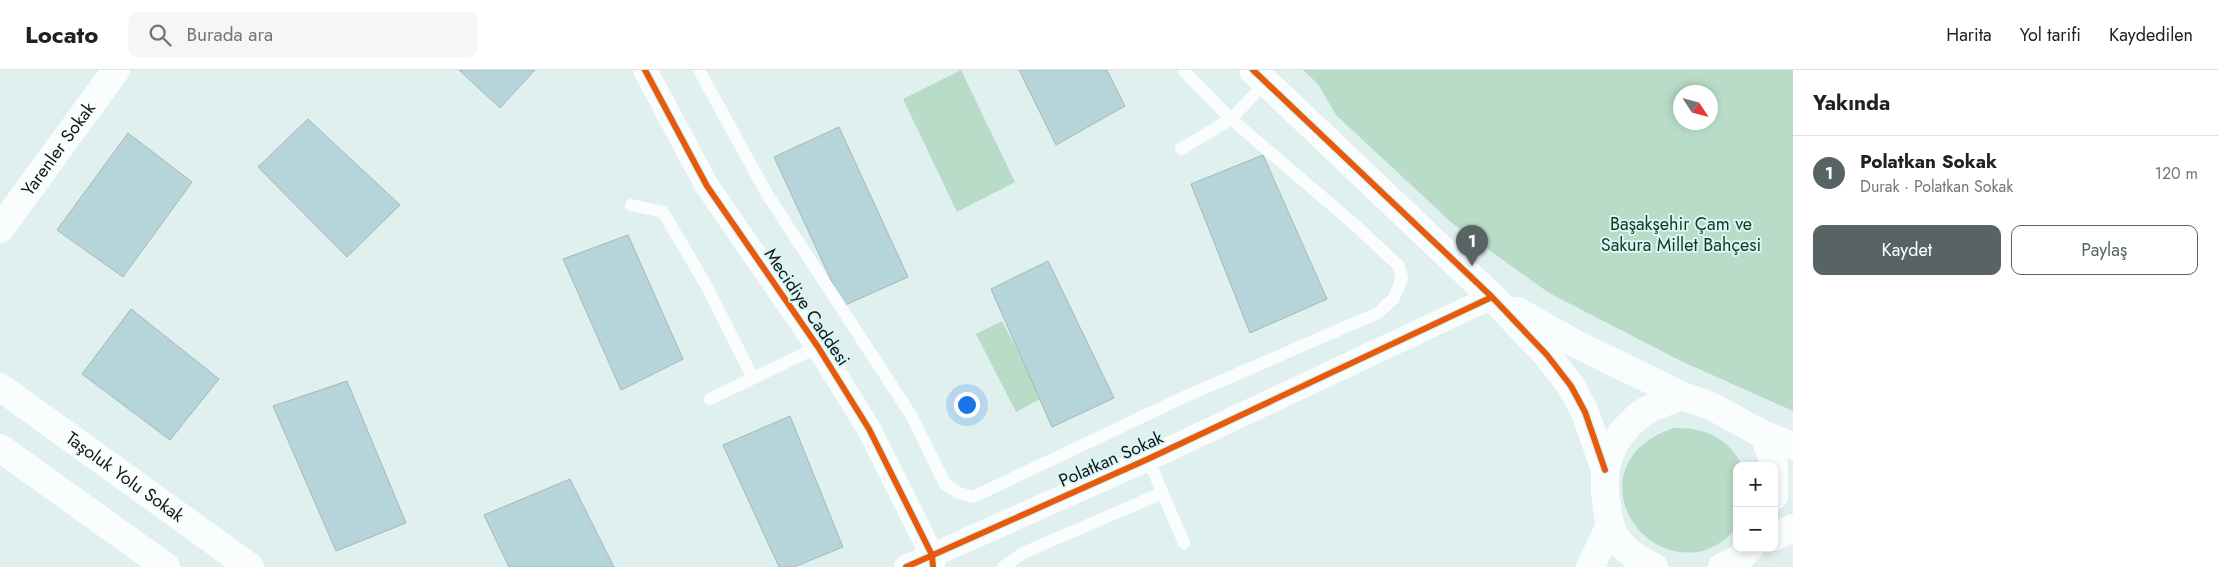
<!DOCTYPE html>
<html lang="tr">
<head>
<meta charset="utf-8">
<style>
	:root { --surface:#fff; --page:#f6f6f6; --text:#202124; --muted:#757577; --line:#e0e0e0; --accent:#586463 }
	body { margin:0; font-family:Jost,sans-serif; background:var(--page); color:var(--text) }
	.controls { position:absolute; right:15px; bottom:15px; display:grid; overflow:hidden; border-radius:10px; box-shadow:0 2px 8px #0003 }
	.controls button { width:45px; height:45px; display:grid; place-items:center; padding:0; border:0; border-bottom:1px solid var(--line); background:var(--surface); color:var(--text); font:25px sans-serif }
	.compass { position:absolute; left:1673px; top:15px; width:45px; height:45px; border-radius:50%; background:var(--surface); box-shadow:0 2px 8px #0003; rotate:126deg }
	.you { position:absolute; left:966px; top:334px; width:18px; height:18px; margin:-12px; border:4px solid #fff; border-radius:50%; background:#1a73e8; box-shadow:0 0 0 8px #1a73e833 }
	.badge { display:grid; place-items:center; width:32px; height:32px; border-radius:50%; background:var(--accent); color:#fff; font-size:16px; font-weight:700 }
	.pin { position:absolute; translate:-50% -41px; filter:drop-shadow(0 1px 2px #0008) }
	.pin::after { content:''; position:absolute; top:26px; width:18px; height:15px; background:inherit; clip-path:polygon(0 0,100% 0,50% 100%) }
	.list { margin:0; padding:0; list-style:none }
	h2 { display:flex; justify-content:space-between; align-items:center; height:65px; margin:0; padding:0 20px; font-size:21px }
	h2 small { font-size:16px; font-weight:400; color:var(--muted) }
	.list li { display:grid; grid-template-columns:32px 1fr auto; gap:15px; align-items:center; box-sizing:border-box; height:75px; padding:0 20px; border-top:1px solid var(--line) }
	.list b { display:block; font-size:19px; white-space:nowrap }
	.list p { margin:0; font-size:16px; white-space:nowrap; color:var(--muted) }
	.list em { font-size:16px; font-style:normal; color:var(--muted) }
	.actions { display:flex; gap:10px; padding:15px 20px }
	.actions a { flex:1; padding:11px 0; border:1px solid var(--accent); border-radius:10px; text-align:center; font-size:18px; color:var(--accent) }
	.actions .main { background:var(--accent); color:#fff }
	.icon { flex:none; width:28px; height:28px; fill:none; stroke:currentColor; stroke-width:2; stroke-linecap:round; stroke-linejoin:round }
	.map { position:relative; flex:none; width:1793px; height:497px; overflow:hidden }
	header { display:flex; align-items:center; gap:30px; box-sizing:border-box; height:70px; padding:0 25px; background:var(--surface); border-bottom:1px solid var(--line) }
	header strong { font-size:24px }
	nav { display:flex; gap:28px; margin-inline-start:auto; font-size:18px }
	.search { width:350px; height:45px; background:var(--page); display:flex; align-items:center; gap:12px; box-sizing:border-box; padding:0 18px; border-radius:10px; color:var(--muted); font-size:19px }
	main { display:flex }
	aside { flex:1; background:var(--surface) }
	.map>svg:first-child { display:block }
	.green { fill:#b8dcc7; fill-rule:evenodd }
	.building { fill:#b5d5da; stroke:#aab6b6 }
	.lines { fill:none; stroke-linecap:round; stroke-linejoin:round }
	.service { stroke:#fafdfd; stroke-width:12 }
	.minor { stroke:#fafdfd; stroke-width:24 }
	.tertiary { stroke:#fafdfd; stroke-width:28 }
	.secondary { stroke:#fafdfd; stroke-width:28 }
	.cycleway-casing { stroke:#daf6f5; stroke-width:9 }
	.cycleway { stroke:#e8590c; stroke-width:6 }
	.labels { text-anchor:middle; stroke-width:4; stroke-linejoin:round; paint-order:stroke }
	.street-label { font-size:18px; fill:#0f1918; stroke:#daf6f5 }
	.park-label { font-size:18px; fill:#133821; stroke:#daf6f5 }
</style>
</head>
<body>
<header>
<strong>Locato</strong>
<div class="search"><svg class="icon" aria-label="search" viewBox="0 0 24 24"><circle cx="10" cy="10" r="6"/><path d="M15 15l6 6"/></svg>Burada ara</div>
<nav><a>Harita</a><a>Yol tarifi</a><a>Kaydedilen</a></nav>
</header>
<main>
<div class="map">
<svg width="1793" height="497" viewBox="0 0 1793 497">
	<rect width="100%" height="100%" fill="#e0f0ef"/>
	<path class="green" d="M961,0L1015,112L957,142L903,29Z
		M1303,0H1793V341L1681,291L1549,223L1453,154L1336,45L1318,14ZM1710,22V52H1680V22Z
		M1002,251L1042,328L1016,342L976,264Z
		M1674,358C1705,357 1728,368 1743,396H1737V457C1728,469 1717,476 1703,481C1630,497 1579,389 1674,358Z"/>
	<path class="building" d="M459,0H535L500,38Z
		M1019,0H1107L1125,36L1056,75Z
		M308,49L400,135L347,187L258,97Z
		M839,57L908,207L843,236L774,87Z
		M128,63L192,112L123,207L57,160Z
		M1263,85L1327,229L1250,263L1191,114Z
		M628,165L683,289L621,320L563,189Z
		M1048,191L1114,328L1052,357L991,219Z
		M131,239L219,309L170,370L82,304Z
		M347,311L406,453L336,481L273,336Z
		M790,346L843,477L794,497H779L723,375Z
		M570,409L614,497H509L484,445Z"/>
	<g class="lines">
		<path class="service" d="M699,0L767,124L911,345L945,414L959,423L973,427L1184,327L1378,243L1394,228L1402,208L1399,196L1355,155L1231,49L1183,0
			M1181,79L1231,49L1266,12
			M631,135L663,142L706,215L753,308
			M710,329L818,277
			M1148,389L1184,473
			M1003,497L1023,483L1162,423"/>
		<path class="minor" d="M645,0L707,116L818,277L869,359L932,485L933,497
			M906,497L1148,389L1492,227"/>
		<g class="tertiary">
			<path d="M1253,0L1492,227L1547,285L1571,316L1585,342L1605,400"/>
			<path id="s1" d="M0,159L116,0"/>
			<path d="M1517,241L1574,273L1683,326L1711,336L1764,365L1793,376"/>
			<path d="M1764,365L1774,394V426"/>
			<path d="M1774,467L1793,458"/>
			<path d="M1590,497L1610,456"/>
			<path d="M1654,497C1642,491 1629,484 1620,473C1611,462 1609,451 1607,438C1600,399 1609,369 1641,344C1653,335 1670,331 1683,326"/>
			<path d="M1722,497L1737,490L1750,478"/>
		</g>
		<g class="secondary">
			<path id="s2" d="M0,317L250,497"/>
			<path d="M0,378L166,497"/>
		</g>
		<defs>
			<path id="cycleway" d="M645,0L707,116L818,277L869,359L932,485L933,497
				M1253,0L1492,227L1547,285L1571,316L1585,342L1605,400
				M906,497L1148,389L1492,227"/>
		</defs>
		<use href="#cycleway" class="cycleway-casing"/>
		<use href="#cycleway" class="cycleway"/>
	</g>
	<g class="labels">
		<g class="street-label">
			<text dy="6" stroke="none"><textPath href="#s1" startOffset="99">Yarenler Sokak</textPath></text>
			<text transform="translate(807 237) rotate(56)" y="6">Mecidiye Caddesi</text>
			<text transform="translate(1111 389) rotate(-24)" y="6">Polatkan Sokak</text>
			<text dy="6" stroke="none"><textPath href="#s2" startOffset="154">Taşoluk Yolu Sokak</textPath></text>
		</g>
		<g class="park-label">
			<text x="1681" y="160">Başakşehir Çam ve<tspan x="1681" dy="21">Sakura Millet Bahçesi</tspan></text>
		</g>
	</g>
</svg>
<div class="controls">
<button>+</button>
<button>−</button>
</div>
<svg class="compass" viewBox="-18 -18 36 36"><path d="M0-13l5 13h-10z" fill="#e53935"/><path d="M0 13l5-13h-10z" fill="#757577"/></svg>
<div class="you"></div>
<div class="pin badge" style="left:1472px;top:196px">1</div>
</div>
<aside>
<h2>Yakında<small></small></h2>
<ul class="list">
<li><span class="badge">1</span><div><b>Polatkan Sokak</b><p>Durak · Polatkan Sokak</p></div><em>120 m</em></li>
</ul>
<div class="actions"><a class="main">Kaydet</a><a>Paylaş</a></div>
</aside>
</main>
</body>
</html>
